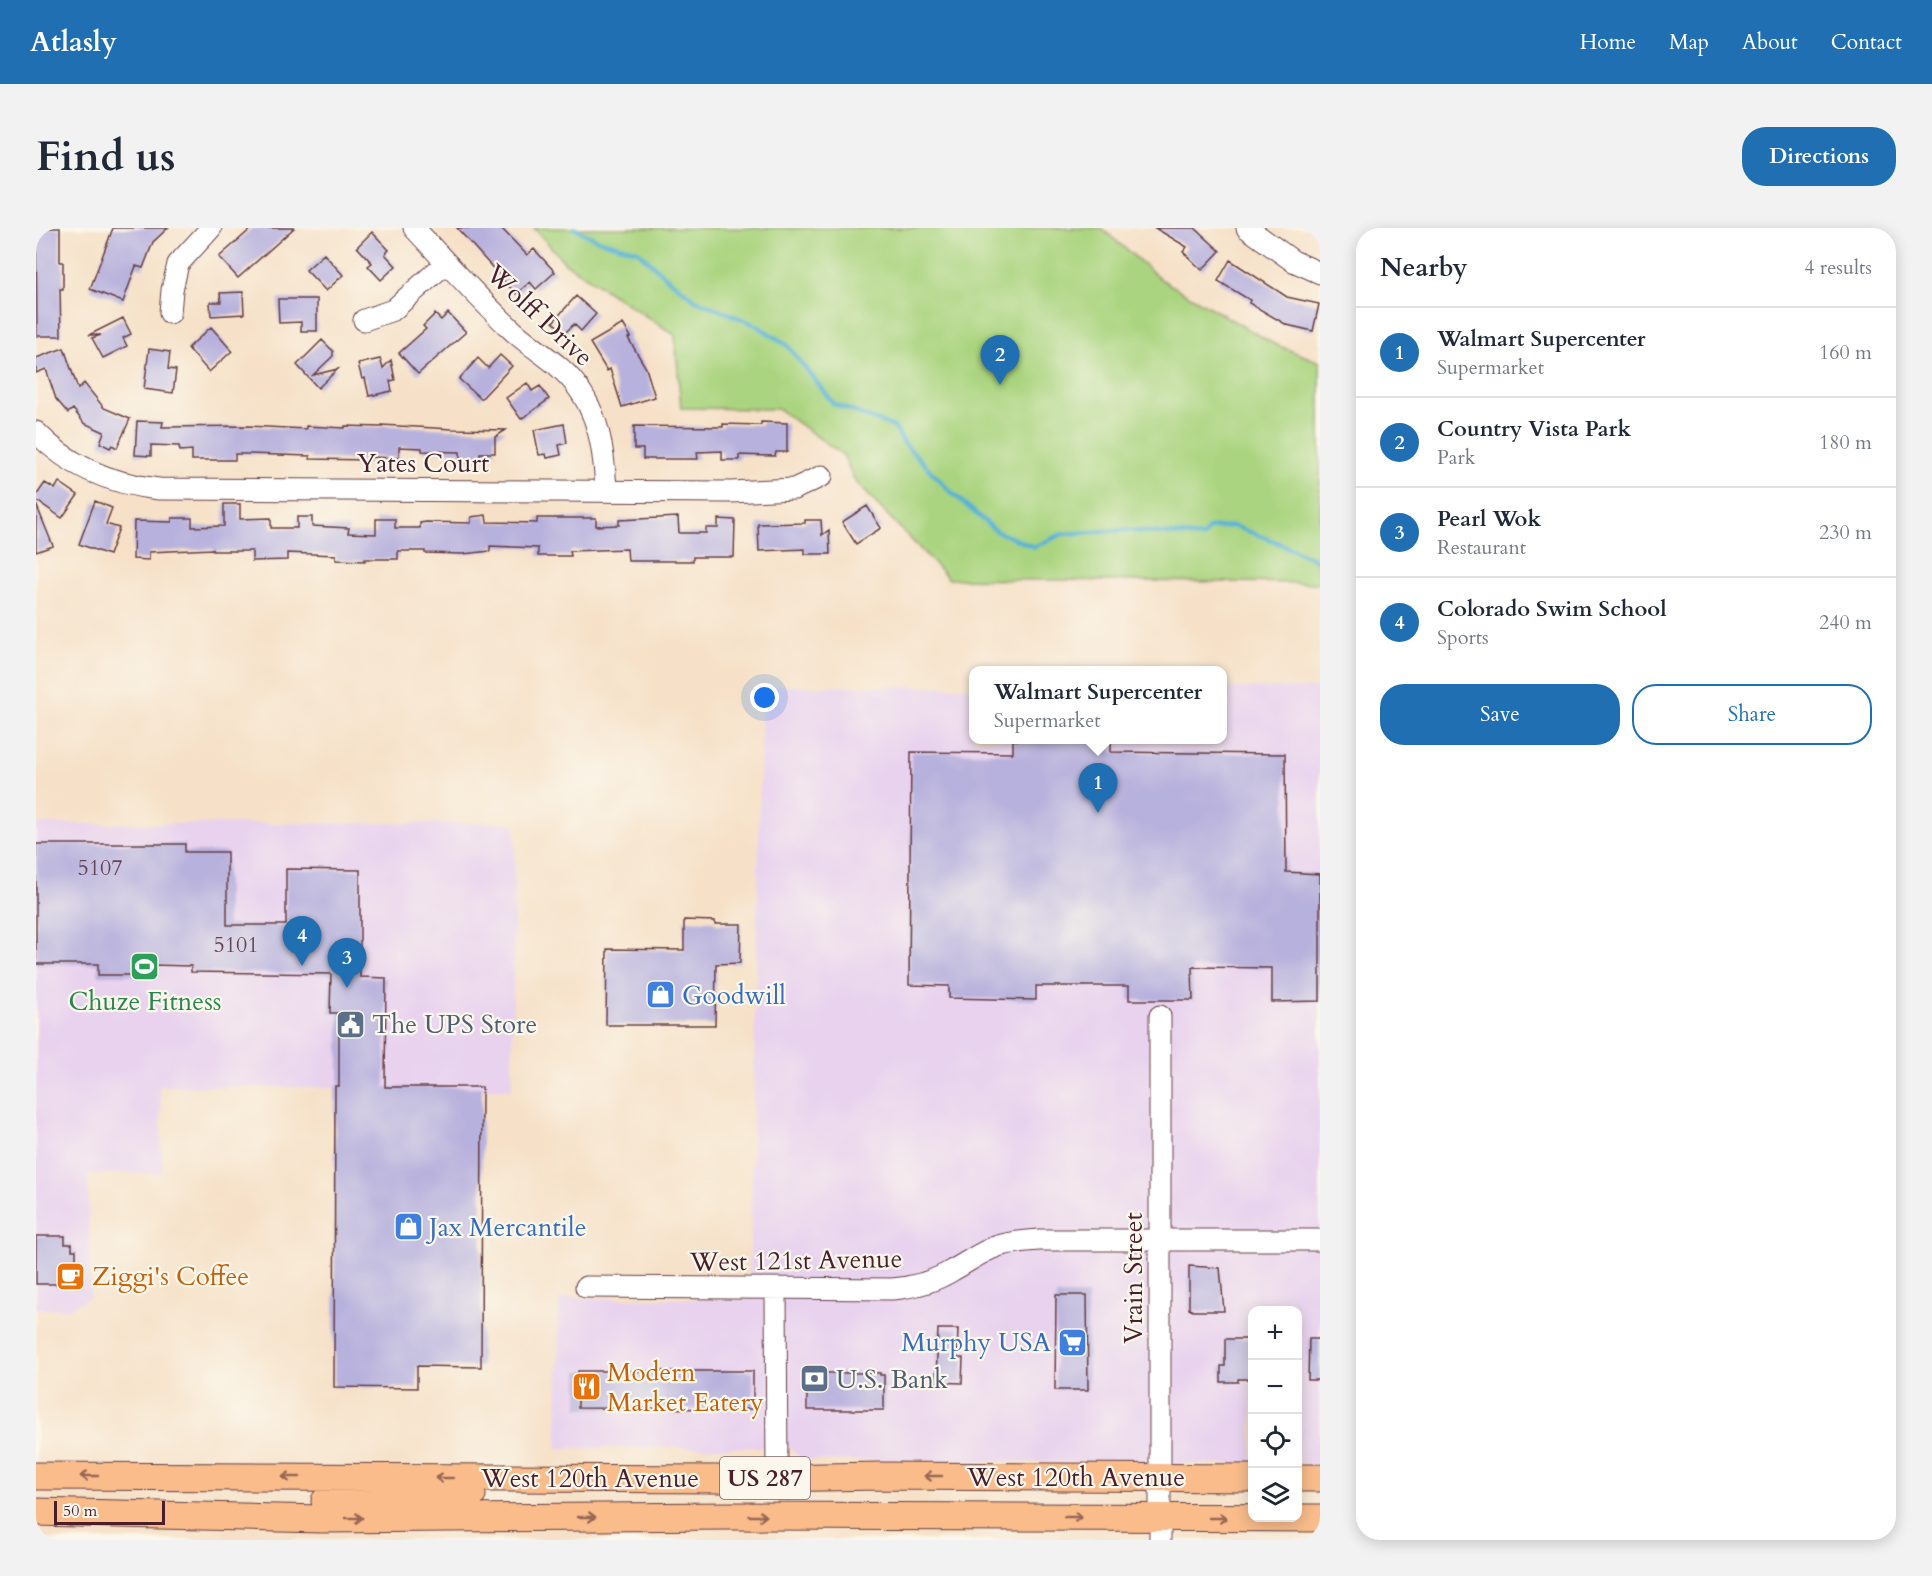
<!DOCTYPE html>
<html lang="en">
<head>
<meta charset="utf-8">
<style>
	:root { --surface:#fff; --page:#f2f2f3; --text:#1f2937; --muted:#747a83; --line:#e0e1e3; --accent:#1f6fb2 }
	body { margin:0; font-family:Cardo,serif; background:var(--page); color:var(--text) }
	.controls { position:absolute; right:18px; bottom:18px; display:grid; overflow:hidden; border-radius:12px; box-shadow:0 3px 15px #0003 }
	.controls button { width:54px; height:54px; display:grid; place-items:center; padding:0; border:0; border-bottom:2px solid var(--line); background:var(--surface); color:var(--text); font:30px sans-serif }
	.scale { position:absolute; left:18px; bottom:15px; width:111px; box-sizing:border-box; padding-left:6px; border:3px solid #4a1f2b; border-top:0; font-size:16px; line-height:21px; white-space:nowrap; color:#4a1f2b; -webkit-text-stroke:4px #fbf7ec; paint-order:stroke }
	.you { position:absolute; left:729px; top:470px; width:21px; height:21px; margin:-15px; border:4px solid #fff; border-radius:50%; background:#1a73e8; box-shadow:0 0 0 9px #1a73e833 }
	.badge { display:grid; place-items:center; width:39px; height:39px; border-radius:50%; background:var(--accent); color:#fff; font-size:20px; font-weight:700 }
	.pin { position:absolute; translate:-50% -50px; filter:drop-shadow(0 2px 3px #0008) }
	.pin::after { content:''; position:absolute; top:32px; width:21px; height:18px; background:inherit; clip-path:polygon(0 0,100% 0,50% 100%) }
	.popup { position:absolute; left:933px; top:438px; width:258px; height:78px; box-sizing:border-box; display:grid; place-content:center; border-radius:12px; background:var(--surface); filter:drop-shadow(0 2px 4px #0005); font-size:20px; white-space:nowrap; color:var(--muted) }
	.popup b { font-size:22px; color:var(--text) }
	.popup::after { content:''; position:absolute; left:50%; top:100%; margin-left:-12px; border:12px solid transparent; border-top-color:var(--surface) }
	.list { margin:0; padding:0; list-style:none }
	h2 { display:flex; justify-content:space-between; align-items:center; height:78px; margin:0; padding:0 24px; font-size:26px }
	h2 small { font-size:20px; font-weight:400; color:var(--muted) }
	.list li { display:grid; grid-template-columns:39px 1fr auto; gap:18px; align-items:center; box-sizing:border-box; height:90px; padding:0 24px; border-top:2px solid var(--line) }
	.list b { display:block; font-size:22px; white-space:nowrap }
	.list p { margin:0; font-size:20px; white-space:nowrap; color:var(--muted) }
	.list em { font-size:20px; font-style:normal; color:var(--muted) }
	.actions { display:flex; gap:12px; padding:18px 24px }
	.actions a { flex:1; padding:14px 0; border:2px solid var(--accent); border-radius:24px; text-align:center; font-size:21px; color:var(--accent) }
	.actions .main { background:var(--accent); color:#fff }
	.icon { flex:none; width:33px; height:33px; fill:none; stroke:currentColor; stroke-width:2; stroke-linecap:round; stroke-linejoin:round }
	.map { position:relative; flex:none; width:1284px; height:1312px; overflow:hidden; border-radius:24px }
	header { display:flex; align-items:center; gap:36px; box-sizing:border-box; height:84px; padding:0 30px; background:var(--accent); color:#fff }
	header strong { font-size:28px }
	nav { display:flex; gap:33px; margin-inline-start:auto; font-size:21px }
	.intro { display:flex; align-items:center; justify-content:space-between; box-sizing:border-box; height:144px; padding:0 36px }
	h1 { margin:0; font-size:42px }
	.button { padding:15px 27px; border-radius:24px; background:var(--accent); color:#fff; font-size:21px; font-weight:700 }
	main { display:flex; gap:36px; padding:0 36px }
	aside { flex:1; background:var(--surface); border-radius:24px; box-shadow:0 3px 15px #0003 }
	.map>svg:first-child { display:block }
	.built { fill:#e8d2ee }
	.green { fill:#aad47f; stroke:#7a7a55; stroke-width:1.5 }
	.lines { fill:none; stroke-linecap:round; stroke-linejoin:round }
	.stream { stroke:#55b2d3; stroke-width:4.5 }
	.building { fill:#b7b1dd }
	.minor-casing { stroke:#643c43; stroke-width:23 }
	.major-casing { stroke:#643c43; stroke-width:29 }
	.minor { stroke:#fff; stroke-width:21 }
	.major { stroke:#f9bc8a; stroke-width:27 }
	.oneway { stroke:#996656 }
	.labels { text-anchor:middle; stroke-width:4.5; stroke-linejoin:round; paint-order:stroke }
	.number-label { font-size:22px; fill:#654458 }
	.shield { fill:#fbf7ec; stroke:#7f6065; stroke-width:1.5 }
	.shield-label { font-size:24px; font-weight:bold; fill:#4a1f2b }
	.street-label { font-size:26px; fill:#4a1f2b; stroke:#fbf7ec }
	.shop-label { font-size:26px; fill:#366cbe; stroke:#fbf7ec; text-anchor:start }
	.leisure-label { font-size:26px; fill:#27864d; stroke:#fbf7ec }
	.service-label { font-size:26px; fill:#4e5e75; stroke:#fbf7ec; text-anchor:start }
	.food-label { font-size:26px; fill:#c56008; stroke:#fbf7ec; text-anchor:start }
</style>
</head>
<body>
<header>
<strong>Atlasly</strong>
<nav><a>Home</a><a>Map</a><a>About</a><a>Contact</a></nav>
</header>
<div class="intro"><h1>Find us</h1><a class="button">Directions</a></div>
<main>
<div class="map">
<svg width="1284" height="1312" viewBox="0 0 1284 1312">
	<rect width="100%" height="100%" fill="#fbf7ec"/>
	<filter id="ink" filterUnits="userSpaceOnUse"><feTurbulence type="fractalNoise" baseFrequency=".0167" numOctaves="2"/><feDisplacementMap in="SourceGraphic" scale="12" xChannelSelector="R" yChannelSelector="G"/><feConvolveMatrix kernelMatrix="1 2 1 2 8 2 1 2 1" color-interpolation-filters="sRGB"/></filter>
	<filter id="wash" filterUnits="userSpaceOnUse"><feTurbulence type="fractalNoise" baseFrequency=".008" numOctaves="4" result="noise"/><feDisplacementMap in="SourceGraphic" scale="24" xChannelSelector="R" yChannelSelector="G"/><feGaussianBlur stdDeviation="1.35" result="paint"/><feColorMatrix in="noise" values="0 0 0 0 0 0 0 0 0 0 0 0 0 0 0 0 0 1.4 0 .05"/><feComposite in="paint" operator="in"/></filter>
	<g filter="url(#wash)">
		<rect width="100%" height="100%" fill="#f6e1c8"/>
		<path class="built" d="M726,458L937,459L938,512H1186L1187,460H1284V1236H1262V1082H1216V1236L767,1232L753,1219L521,1220L523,1070L713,1071Z
			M479,595L476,861L124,858L126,945L52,946L54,1069L31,1081H0V596Z"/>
		<path class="green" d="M498,0H1065L1126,52L1238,116L1284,134V355L913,351L819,253L807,227L742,181L645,180L639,107L529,35Z"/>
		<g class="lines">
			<path class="stream" d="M538,0L562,12L602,23L630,49L660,72L720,97L751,117L798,176L858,199L868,215L915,264L960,303L998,319L1026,306L1088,302L1167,309L1173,300L1198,298L1238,313L1284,334"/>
		</g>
		<g id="blocks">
			<path class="building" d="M0,0H24V34H27V61H24L25,108H1Z
				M77,0H132L117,14L107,40L100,38L87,74L54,61Z
				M216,0H258L202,50L183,29Z
				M421,0H465L491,27L498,21L519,44L500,61L494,54L480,66Z
				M1119,0H1159L1184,23L1166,42L1147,24L1151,19Z
				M336,4L353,22L349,26L360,38L345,52L332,38L336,35L321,19Z
				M288,26L307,47L290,63L270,42Z
				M1194,32L1251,69L1283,76L1277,103L1251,97L1213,75L1214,72L1182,53Z
				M207,64L208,86L175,88L174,74H185L184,65Z
				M540,68L560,86L545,103L538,96L529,105L517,94Z
				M242,71H281V103H265V94L243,95Z
				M412,85L430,104L382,146L363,125L390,101L387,98L399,86L405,92Z
				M87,90L95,106L87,110L91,118L67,130L56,110L65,107H53Z
				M587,96L595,109L592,110L610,140L619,169L586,179L574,141L571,143L554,115Z
				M175,99L196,123L173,144L152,120Z
				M286,112L297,123V128L277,147L302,141L282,160L261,137Z
				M28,120L42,161L48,155L68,180L94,191L81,220L76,217L74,220L64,215L68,204L48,195L37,181L32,185L20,171L10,141L0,145V130Z
				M113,121L134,124L132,141L140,142L137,165L108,161Z
				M464,127L476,138L445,171L423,151L442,130L452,140Z
				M344,131L347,140L355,132L359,152L354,153L356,163L333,168L329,150L326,151L322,136Z
				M491,155L496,163L504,158L513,171L485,191L470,170Z
				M101,193L127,194L126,199L212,198L270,201V198L309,200V198L346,199V197L416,201L470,202L459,209V225H444V232H424V224L386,223V220L363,219V230L335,229L334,232L274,231V228L212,226H199V232H156V222L144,223L143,218L115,217V228L99,227Z
				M725,194L751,195V224H740L739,228L703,227V232H686V223L661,224L662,231H607V221H598V198L687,199V196L725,197Z
				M528,196L531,215L523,217L525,227L511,230L510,226L503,227L498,202Z
				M23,254L42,267L26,290L0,272V268L9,255L19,261Z
				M59,273L76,280L70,296L83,300L73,327L43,316Z
				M0,276L17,318L0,324Z
				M188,276H204V291L235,290V300H261V289H276V298L313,300L312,305L340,306V291H359V300H384V295L390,294L435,295V289L450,287L451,294L501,295V290H560V298L583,297V292L642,289L643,305H670V300H682V291L699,292L698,329H657V333H592L591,321L534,323L535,328H502V320L454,318V323L427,326L389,325V323H362V331H329V333L300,332V327L251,325V332L216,333V323H177V321L113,324V332L97,331L98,293L136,294V290H156V299L188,298Z
				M831,278L845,300L820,316L806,294Z
				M769,292H785L786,307L793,302L794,326H769V321L723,323L722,296L769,295Z
				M977,512H1075V524L1249,526L1250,644L1284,646V773L1236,774V740L1156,739L1157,772H1093V758H1000V772L913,770V758L873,757L875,524L977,525Z
				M0,616H149V624H191V697H250V641L324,642V749L350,750L349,859H446L445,1139L381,1138V1160L298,1159L299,858H303V791L302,785H294L295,746L155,744V738L116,737V747H62V736H0Z
				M648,692L679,693V696H705L704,735L680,736L679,797H570L571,721L648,722Z
				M0,1008H29V1016H36V1022H40V1049H33V1056H0Z
				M1153,1038L1184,1040L1188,1083H1157L1153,1081Z
				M1020,1067H1051L1052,1162H1019Z
				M902,1101H922L921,1130H927L926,1155L900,1154Z
				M1189,1111H1216V1151H1202V1154H1185V1138H1189Z
				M1273,1111H1284V1152H1272Z
				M542,1143H717V1181L542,1180Z
				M771,1145H844V1147H848V1182H771Z"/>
		</g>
	</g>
	<g filter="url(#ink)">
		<use href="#blocks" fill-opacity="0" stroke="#643c43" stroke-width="1.5"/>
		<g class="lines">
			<defs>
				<path id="minor" d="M378,0C409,33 440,68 473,99C488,114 507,125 523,139C561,172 568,216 570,263
					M1211,0L1257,33L1284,45
					M134,85L136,62L142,36L175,0
					M328,92L357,82L410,35
					M0,204C33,239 76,256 123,261L695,264L758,261L786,248
					M550,1059L856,1061C878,1059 898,1054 917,1042C932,1034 946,1023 962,1018C975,1014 990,1013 1004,1012H1284
					M740,1061L741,1250
					M1124,1312V788"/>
				<path id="major" d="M0,1248L686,1251L843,1248L1216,1250
					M1262,1250H1284
					M289,1273L436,1267
					M0,1284L286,1291L694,1288L1284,1290"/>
			</defs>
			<use href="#minor" class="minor-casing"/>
			<use href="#major" class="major-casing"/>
			<use href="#minor" class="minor"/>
			<use href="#major" class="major"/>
		</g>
		<defs><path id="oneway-shaft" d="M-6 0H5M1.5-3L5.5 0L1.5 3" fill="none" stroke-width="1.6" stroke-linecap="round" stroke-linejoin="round" transform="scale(1.5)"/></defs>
		<g class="oneway">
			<use href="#oneway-shaft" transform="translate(53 1248) rotate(-180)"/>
			<use href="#oneway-shaft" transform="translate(897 1248) rotate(-180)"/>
			<use href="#oneway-shaft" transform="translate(255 1249) rotate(-180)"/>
			<use href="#oneway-shaft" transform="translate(408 1250) rotate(-180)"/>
			<use href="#oneway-shaft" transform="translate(722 1288)"/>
			<use href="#oneway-shaft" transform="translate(551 1289)"/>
			<use href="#oneway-shaft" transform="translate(1037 1289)"/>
			<use href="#oneway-shaft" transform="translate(318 1290)"/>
			<use href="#oneway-shaft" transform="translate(1182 1290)"/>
		</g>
	</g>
	<defs>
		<symbol id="stadium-square" viewBox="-11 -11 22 22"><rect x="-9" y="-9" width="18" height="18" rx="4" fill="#2e9e5b" stroke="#fbf7ec"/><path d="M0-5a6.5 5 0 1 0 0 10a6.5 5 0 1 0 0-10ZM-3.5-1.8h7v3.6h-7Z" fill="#fff"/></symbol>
		<symbol id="shop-square" viewBox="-11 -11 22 22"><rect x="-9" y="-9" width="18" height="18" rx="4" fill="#3f7fe0" stroke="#fbf7ec"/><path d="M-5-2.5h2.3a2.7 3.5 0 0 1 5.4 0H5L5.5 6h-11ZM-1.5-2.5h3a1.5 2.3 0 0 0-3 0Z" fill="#fff"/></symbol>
		<symbol id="civic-square" viewBox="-11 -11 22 22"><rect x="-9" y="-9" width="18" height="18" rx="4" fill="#5c6f8a" stroke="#fbf7ec"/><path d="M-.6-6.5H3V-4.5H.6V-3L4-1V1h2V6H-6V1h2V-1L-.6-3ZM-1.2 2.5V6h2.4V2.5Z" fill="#fff"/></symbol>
		<symbol id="cafe-square" viewBox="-11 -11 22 22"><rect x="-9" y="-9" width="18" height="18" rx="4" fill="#e8710a" stroke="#fbf7ec"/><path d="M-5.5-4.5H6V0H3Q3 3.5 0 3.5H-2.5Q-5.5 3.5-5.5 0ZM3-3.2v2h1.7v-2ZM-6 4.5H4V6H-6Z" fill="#fff"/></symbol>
		<symbol id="supermarket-square" viewBox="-11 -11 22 22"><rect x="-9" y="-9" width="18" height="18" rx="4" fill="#3f7fe0" stroke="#fbf7ec"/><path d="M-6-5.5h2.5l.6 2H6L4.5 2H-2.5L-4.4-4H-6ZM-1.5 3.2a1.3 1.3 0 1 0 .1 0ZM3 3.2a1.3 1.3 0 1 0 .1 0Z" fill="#fff"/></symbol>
		<symbol id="bank-square" viewBox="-11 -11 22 22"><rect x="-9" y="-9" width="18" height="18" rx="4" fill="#5c6f8a" stroke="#fbf7ec"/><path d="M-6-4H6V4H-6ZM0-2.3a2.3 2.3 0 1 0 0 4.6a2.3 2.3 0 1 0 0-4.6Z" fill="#fff"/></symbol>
		<symbol id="restaurant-square" viewBox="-11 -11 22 22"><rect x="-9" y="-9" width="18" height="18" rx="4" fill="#e8710a" stroke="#fbf7ec"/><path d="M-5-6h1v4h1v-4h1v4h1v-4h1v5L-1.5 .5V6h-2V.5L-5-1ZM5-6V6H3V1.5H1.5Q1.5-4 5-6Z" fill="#fff"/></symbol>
	</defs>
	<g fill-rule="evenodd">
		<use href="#stadium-square" x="92" y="722" width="33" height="33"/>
		<use href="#shop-square" x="608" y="750" width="33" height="33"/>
		<use href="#civic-square" x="298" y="780" width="33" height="33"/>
		<use href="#shop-square" x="356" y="982" width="33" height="33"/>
		<use href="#cafe-square" x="18" y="1032" width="33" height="33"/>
		<use href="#supermarket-square" x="1020" y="1098" width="33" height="33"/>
		<use href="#bank-square" x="762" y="1134" width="33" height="33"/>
		<use href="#restaurant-square" x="534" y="1142" width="33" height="33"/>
	</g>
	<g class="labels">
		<g class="number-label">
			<text x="64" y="647">5107</text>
			<text x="200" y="724">5101</text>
		</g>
		<rect class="shield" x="684" y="1229" width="90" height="42" rx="4.5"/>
		<g class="shield-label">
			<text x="729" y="1258">US 287</text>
		</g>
		<g class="street-label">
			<text transform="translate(504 87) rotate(43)" y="9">Wolff Drive</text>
			<text x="387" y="244">Yates Court</text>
			<text transform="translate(760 1032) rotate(-1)" y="9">West 121st Avenue</text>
			<text transform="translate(1097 1050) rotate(-90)" y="9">Vrain Street</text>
			<text x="1040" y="1258">West 120th Avenue</text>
			<text x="554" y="1259">West 120th Avenue</text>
		</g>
		<g class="shop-label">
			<text x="646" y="776">Goodwill</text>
			<text x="393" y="1008">Jax Mercantile</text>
			<text x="1015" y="1123" text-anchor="end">Murphy USA</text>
		</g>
		<g class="leisure-label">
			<text x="109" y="782">Chuze Fitness</text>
		</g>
		<g class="service-label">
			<text x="336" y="805">The UPS Store</text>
			<text x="800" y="1160">U.S. Bank</text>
		</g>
		<g class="food-label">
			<text x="56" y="1057">Ziggi's Coffee</text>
			<text x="571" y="1153">Modern<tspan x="571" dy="30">Market Eatery</tspan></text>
		</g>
	</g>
</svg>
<div class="controls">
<button>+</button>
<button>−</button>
<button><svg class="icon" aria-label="locate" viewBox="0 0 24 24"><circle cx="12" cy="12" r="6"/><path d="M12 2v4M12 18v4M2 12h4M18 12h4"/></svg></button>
<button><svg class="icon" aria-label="layers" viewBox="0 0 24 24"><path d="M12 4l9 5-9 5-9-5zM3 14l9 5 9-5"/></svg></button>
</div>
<div class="scale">50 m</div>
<div class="you"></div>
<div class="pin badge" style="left:1062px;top:585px">1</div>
<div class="popup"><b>Walmart Supercenter</b>Supermarket</div>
<div class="pin badge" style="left:964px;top:157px">2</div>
<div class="pin badge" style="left:311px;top:760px">3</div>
<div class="pin badge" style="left:266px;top:738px">4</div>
</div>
<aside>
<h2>Nearby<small>4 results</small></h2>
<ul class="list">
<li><span class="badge">1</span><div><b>Walmart Supercenter</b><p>Supermarket</p></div><em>160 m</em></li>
<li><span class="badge">2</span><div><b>Country Vista Park</b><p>Park</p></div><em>180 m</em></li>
<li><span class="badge">3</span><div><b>Pearl Wok</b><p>Restaurant</p></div><em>230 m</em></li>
<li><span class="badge">4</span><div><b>Colorado Swim School</b><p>Sports</p></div><em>240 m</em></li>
</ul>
<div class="actions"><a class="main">Save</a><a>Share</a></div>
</aside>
</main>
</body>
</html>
